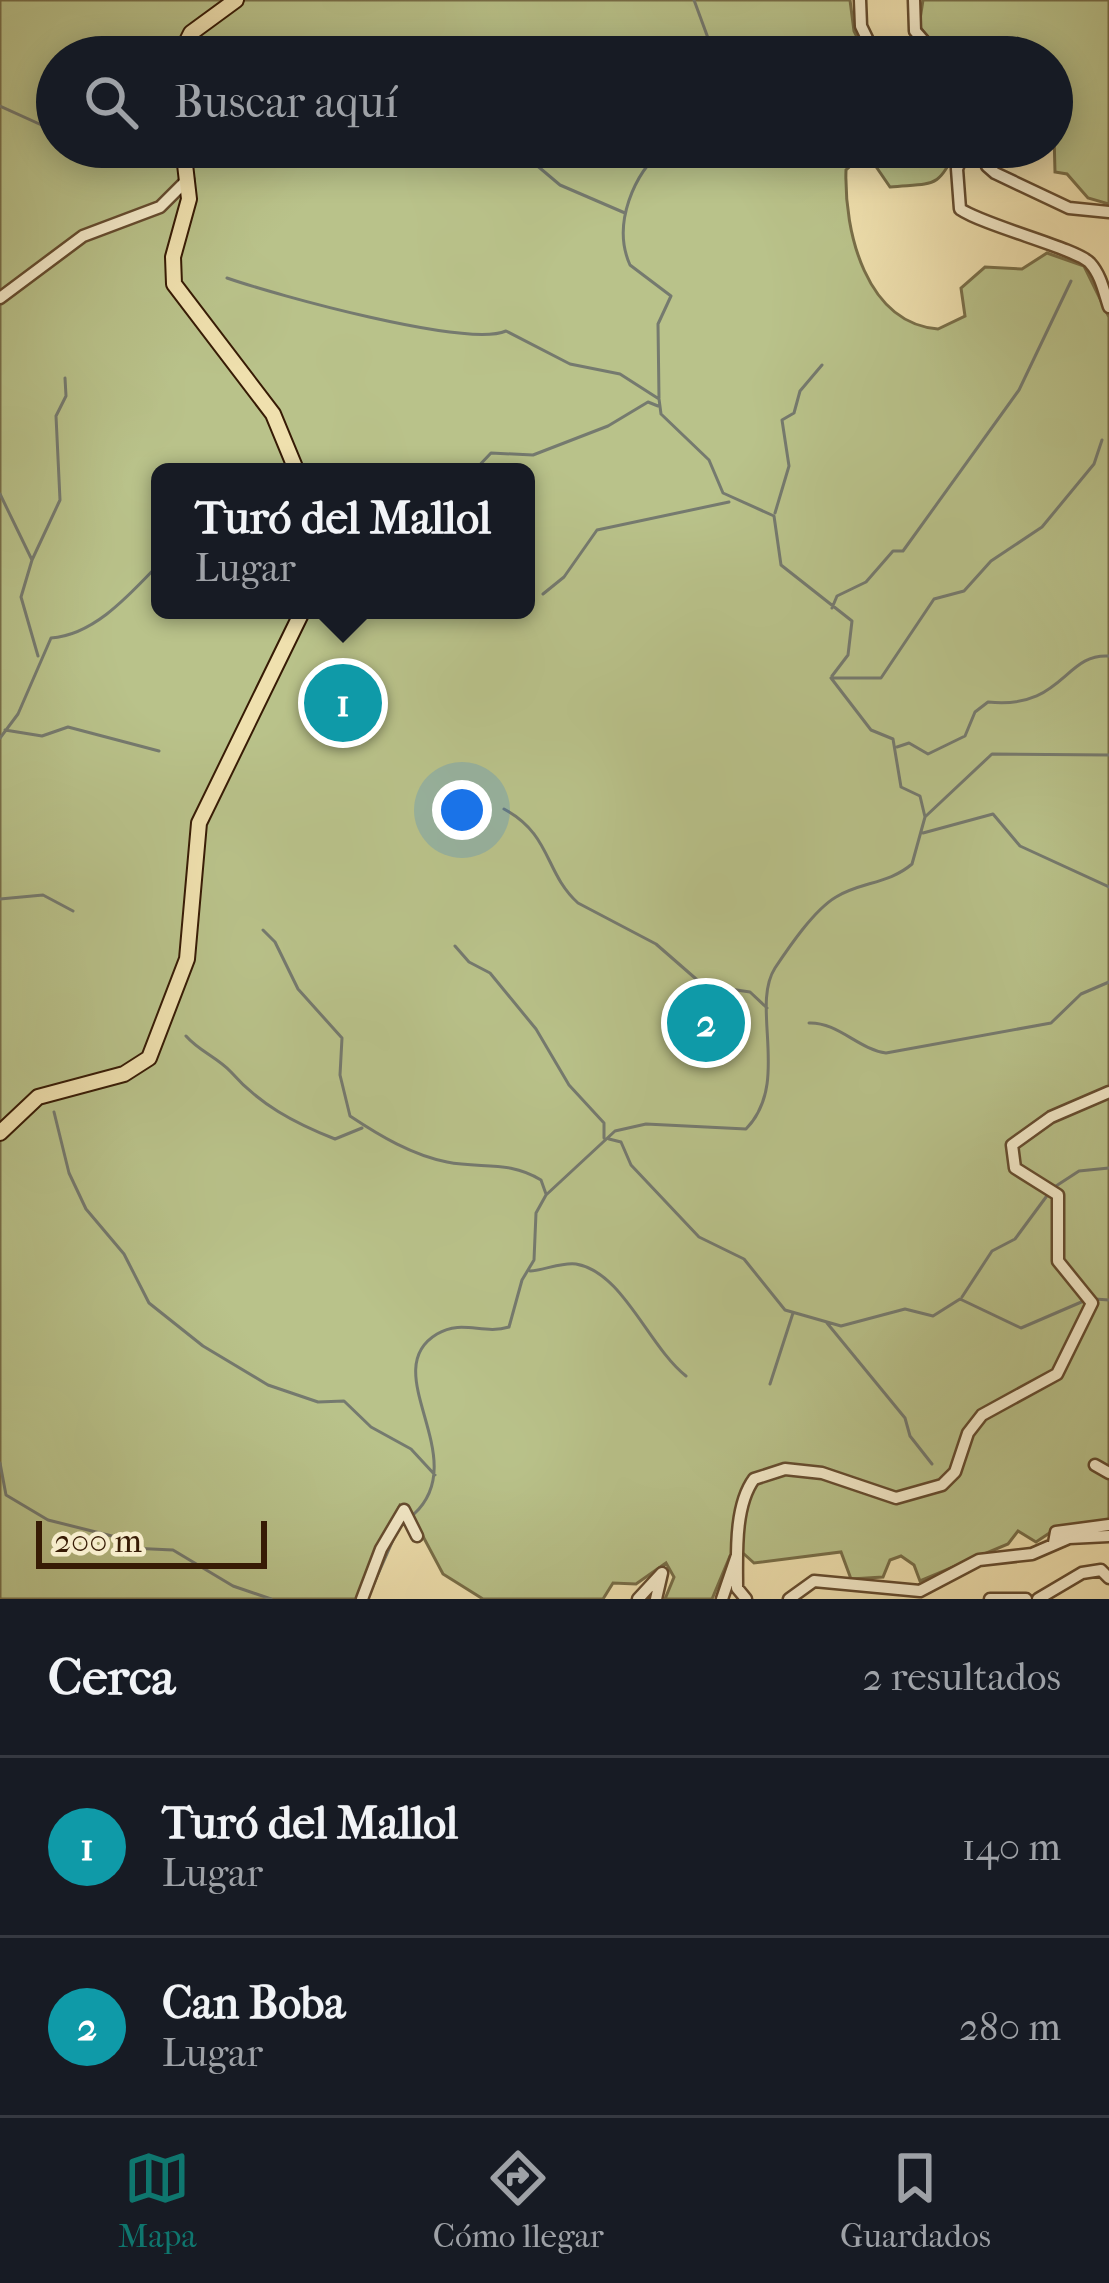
<!DOCTYPE html>
<html lang="es">
<head>
<meta charset="utf-8">
<style>
	:root { --surface:#171b24; --page:#20242c; --text:#f1f3f6; --muted:#9ea1a6; --line:#363941; --accent:#0f766e }
	body { margin:0; font-family:"IM FELL French Canon",serif; background:var(--page); color:var(--text) }
	.scale { position:absolute; left:36px; bottom:30px; width:231px; box-sizing:border-box; padding-left:12px; border:6px solid #371b05; border-top:0; font-size:33px; line-height:42px; white-space:nowrap; color:#371b05; -webkit-text-stroke:9px #f5ebca; paint-order:stroke }
	.you { position:absolute; left:462px; top:810px; width:42px; height:42px; margin:-30px; border:9px solid #fff; border-radius:50%; background:#1a73e8; box-shadow:0 0 0 18px #1a73e833 }
	.badge { display:grid; place-items:center; width:78px; height:78px; border-radius:50%; background:var(--accent); color:#fff; font-size:39px; font-weight:700 }
	.pin { position:absolute; translate:-50% -50%; border:6px solid #fff; box-shadow:0 3px 12px #0006 }
	.popup { position:absolute; left:151px; top:463px; width:384px; height:156px; box-sizing:border-box; display:grid; place-content:center; border-radius:18px; background:var(--surface); filter:drop-shadow(0 3px 9px #0005); font-size:39px; white-space:nowrap; color:var(--muted) }
	.popup b { font-size:45px; color:var(--text) }
	.popup::after { content:''; position:absolute; left:50%; top:100%; margin-left:-24px; border:24px solid transparent; border-top-color:var(--surface) }
	.list { margin:0; padding:0; list-style:none }
	h2 { display:flex; justify-content:space-between; align-items:center; height:156px; margin:0; padding:0 48px; font-size:51px }
	h2 small { font-size:39px; font-weight:400; color:var(--muted) }
	.list li { display:grid; grid-template-columns:78px 1fr auto; gap:36px; align-items:center; box-sizing:border-box; height:180px; padding:0 48px; border-top:3px solid var(--line) }
	.list b { display:block; font-size:45px; white-space:nowrap }
	.list p { margin:0; font-size:39px; white-space:nowrap; color:var(--muted) }
	.list em { font-size:39px; font-style:normal; color:var(--muted) }
	.icon { flex:none; width:66px; height:66px; fill:none; stroke:currentColor; stroke-width:2; stroke-linecap:round; stroke-linejoin:round }
	.map { position:relative; flex:none; width:1109px; height:1599px; overflow:hidden }
	.search { position:absolute; background:var(--surface); box-shadow:0 6px 30px #0003; left:36px; right:36px; top:36px; height:132px; display:flex; align-items:center; gap:30px; box-sizing:border-box; padding:0 42px; border-radius:66px; color:var(--muted); font-size:45px }
	.sheet { height:516px; background:var(--surface) }
	nav { display:flex; justify-content:space-around; align-items:center; box-sizing:border-box; height:168px; border-top:3px solid var(--line); background:var(--surface); font-size:33px; color:var(--muted) }
	nav a { display:grid; justify-items:center; gap:6px }
	nav .on { color:var(--accent) }
	.map>svg:first-child { display:block }
	.green { fill:#b9c28a; stroke:#786e48; stroke-width:3; fill-rule:evenodd }
	.lines { fill:none; stroke-linecap:round; stroke-linejoin:round }
	.stream { stroke:#757a6f; stroke-width:3 }
	.minor-casing { stroke:#654c2f; stroke-width:15 }
	.major-casing { stroke:#371b05; stroke-width:18 }
	.minor { stroke:#f5ebca; stroke-width:10 }
	.major { stroke:#efe0ae; stroke-width:14 }
</style>
</head>
<body>
<div class="map">
<svg width="1109" height="1599" viewBox="0 0 1109 1599">
	<rect width="100%" height="100%" fill="#efe0ae"/>
	<filter id="stains"><feTurbulence type="fractalNoise" baseFrequency=".00167" numOctaves="4"/><feColorMatrix values="0 0 0 0 .2 0 0 0 0 .09 0 0 0 0 .02 0 0 0 .5 -.17"/></filter>
	<radialGradient id="worn" r=".72"><stop offset=".6" stop-color="#630" stop-opacity="0"/><stop offset="1" stop-color="#630" stop-opacity=".3"/></radialGradient>
	<path class="green" d="M0,0H850L854,31L867,57H57V147H957C939,190 933,183 890,187L866,152L846,170C844,232 866,323 938,329L965,316L961,288L985,267L1022,269L1047,253L1084,266L1109,317V1469L1097,1460L1091,1463L1109,1479V1521L1060,1526L1036,1542L1018,1531L1008,1544L920,1581L914,1565L901,1556L890,1560L883,1577L851,1579L841,1552L754,1563L744,1554L730,1556L712,1599H665L674,1577L666,1563L636,1584L613,1583L603,1599H483L443,1574L409,1510L400,1505L360,1599H0ZM160,472H526V610H160Z
		M923,0H1109V204L1088,198L1067,174L1055,172L1052,57H944L919,26Z"/>
	<g class="lines">
		<path class="stream" d="M694,0L715,57
			M0,106L57,132
			M108,147L125,156L153,157
			M515,147L560,185L625,213
			M227,278C276,295 467,348 506,331L570,364L620,374L659,399L661,414L709,460L723,493L774,516L781,565L852,621L848,655L832,676
			M659,398L658,324L671,296L630,265C612,225 633,173 666,147
			M228,472L231,468
			M473,472L491,453L533,455L608,426L648,402L658,406
			M0,494L32,560L21,597L38,656
			M775,513L789,466L782,420L794,413L800,391L822,365
			M32,560L60,500L56,416L66,396L65,378
			M543,594L564,577L597,530L729,502
			M832,608L837,596L866,582L893,551H903L1019,390L1071,281
			M832,678H881L934,599L964,591L991,561L1042,527L1094,464L1102,440
			M5,730L42,736L68,727L159,751
			M0,738L18,714L51,638C95,635 131,593 160,563
			M897,747L909,743L928,754L965,736L975,712L988,702C1063,710 1064,653 1109,656
			M504,809C552,835 544,872 578,903L656,944L703,985L750,992L767,1008
			M926,816L992,754L1109,755
			M923,833L993,814L1020,846L1109,887
			M0,899L43,895L73,911
			M263,930L275,942L298,989L342,1038L340,1075L350,1116C380,1136 412,1155 447,1162C481,1169 509,1160 541,1180L546,1194
			M455,946L469,962L490,973L536,1029L569,1085L604,1123V1138
			M809,1023C838,1022 858,1049 886,1053L1051,1023L1081,994L1109,982
			M186,1036C199,1051 218,1058 231,1072C259,1104 294,1123 335,1139L362,1128
			M54,1112L69,1173L86,1209L124,1254L149,1303L203,1346L268,1385L318,1402L344,1401L371,1427L411,1449L435,1475
			M609,1139L621,1142L631,1165L699,1237L744,1259L785,1310L841,1326L905,1309L933,1316L960,1299L1021,1328L1086,1300
			M1056,1186L1079,1171L1109,1168
			M530,1271C545,1270 562,1262 576,1264C623,1272 648,1346 686,1376
			M962,1297L992,1251L1015,1239L1049,1193
			M1095,1299L1109,1300
			M827,1323L905,1418L910,1436L932,1464
			M770,1384L793,1313
			M0,1463L6,1495L48,1520L116,1537L130,1548L173,1550L233,1586L271,1599
			M414,1514C474,1458 375,1371 437,1334C462,1319 483,1335 509,1327L522,1280L534,1260L536,1213L546,1195L615,1131L646,1124L746,1129C791,1083 750,1007 775,968C789,947 814,910 836,897C860,882 889,884 912,864L925,817L920,796L901,787L893,739L871,730L831,678
			M368,1597L393,1540"/>
		<defs>
			<path id="minor" d="M860,0L861,26L876,57
				M914,0L915,31L938,57
				M966,147L957,169L960,209C985,226 1078,249 1090,263C1101,275 1104,292 1109,307
				M982,147L987,166L995,173L1069,208L1109,212
				M0,298L83,236L160,207L188,179
				M1095,1465L1109,1473
				M1054,1543L1056,1532L1109,1525
				M362,1599L381,1549L404,1510L417,1536
				M638,1599L662,1573L656,1599
				M722,1599L737,1555
				M746,1599L737,1588C737,1556 734,1506 754,1479L785,1469L822,1473L896,1498L942,1485L955,1472L968,1433L982,1415L1057,1374L1092,1303L1058,1261V1195L1015,1168L1012,1145L1051,1117L1109,1092
				M789,1599L814,1581L920,1591L979,1560L1032,1554L1069,1538L1109,1536
				M990,1599H1026
				M1038,1599L1082,1573L1101,1570L1109,1578"/>
			<path id="major" d="M179,57L191,33L236,0
				M183,147L189,199L173,257L174,284L273,414L297,472
				M0,1133L38,1097L124,1074L149,1058L187,959L199,823L303,610"/>
		</defs>
		<use href="#minor" class="minor-casing"/>
		<use href="#major" class="major-casing"/>
		<use href="#minor" class="minor"/>
		<use href="#major" class="major"/>
	</g>
	<rect width="100%" height="100%" filter="url(#stains)"/>
	<rect width="100%" height="100%" fill="url(#worn)"/>
</svg>
<div class="scale">200 m</div>
<div class="you"></div>
<div class="pin badge" style="left:343px;top:703px;background:#0f9aa8">1</div>
<div class="popup"><b>Turó del Mallol</b>Lugar</div>
<div class="pin badge" style="left:706px;top:1023px;background:#0f9aa8">2</div>
<div class="search"><svg class="icon" aria-label="search" viewBox="0 0 24 24"><circle cx="10" cy="10" r="6"/><path d="M15 15l6 6"/></svg>Buscar aquí</div>
</div>
<section class="sheet">
<h2>Cerca<small>2 resultados</small></h2>
<ul class="list">
<li><span class="badge" style="background:#0f9aa8">1</span><div><b>Turó del Mallol</b><p>Lugar</p></div><em>140 m</em></li>
<li><span class="badge" style="background:#0f9aa8">2</span><div><b>Can Boba</b><p>Lugar</p></div><em>280 m</em></li>
</ul>
</section>
<nav>
<a class="on"><svg class="icon" aria-label="map" viewBox="0 0 24 24"><path d="M3 6l6-2 6 2 6-2v14l-6 2-6-2-6 2zM9 4v14M15 6v14"/></svg>Mapa</a>
<a><svg class="icon" aria-label="directions" viewBox="0 0 24 24"><path d="M12 3l9 9-9 9-9-9zM9 14v-3h6M13 9l2 2-2 2"/></svg>Cómo llegar</a>
<a><svg class="icon" aria-label="saved" viewBox="0 0 24 24"><path d="M7 4h10v16l-5-4-5 4z"/></svg>Guardados</a>
</nav>
</body>
</html>
